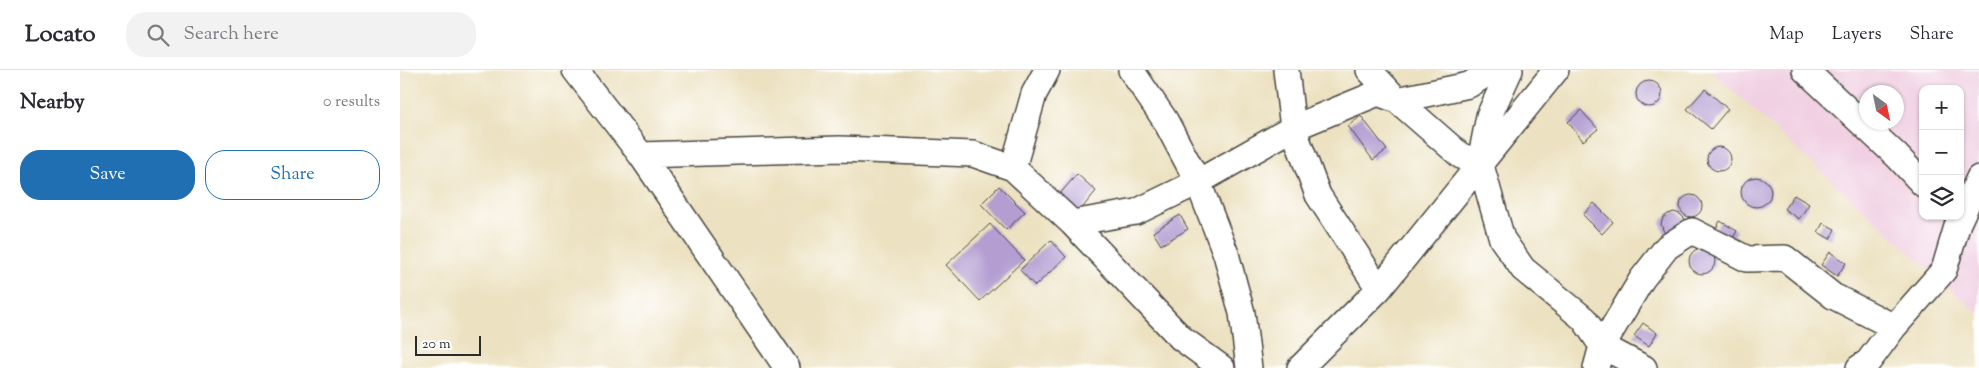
<!DOCTYPE html>
<html lang="en">
<head>
<meta charset="utf-8">
<style>
	:root { --surface:#fff; --page:#f2f2f3; --text:#2b2b33; --muted:#7c7c81; --line:#e1e1e2; --accent:#1f6fb2 }
	body { margin:0; font-family:"Sorts Mill Goudy",serif; background:var(--page); color:var(--text) }
	.controls { position:absolute; right:15px; top:15px; display:grid; overflow:hidden; border-radius:10px; box-shadow:0 1px 4px #0004 }
	.controls button { width:45px; height:45px; display:grid; place-items:center; padding:0; border:0; border-bottom:1px solid var(--line); background:var(--surface); color:var(--text); font:25px sans-serif }
	.compass { position:absolute; left:1459px; top:15px; width:45px; height:45px; border-radius:50%; background:var(--surface); box-shadow:0 1px 4px #0004; rotate:147deg }
	.scale { position:absolute; left:15px; bottom:12px; width:66px; box-sizing:border-box; padding-left:5px; border:2px solid #2b2b2b; border-top:0; font-size:14px; line-height:18px; white-space:nowrap; color:#2b2b2b; -webkit-text-stroke:4px #fff; paint-order:stroke }
	.list { margin:0; padding:0; list-style:none }
	h2 { display:flex; justify-content:space-between; align-items:center; height:65px; margin:0; padding:0 20px; font-size:21px }
	h2 small { font-size:16px; font-weight:400; color:var(--muted) }
	.actions { display:flex; gap:10px; padding:15px 20px }
	.actions a { flex:1; padding:11px 0; border:1px solid var(--accent); border-radius:20px; text-align:center; font-size:18px; color:var(--accent) }
	.actions .main { background:var(--accent); color:#fff }
	.icon { flex:none; width:28px; height:28px; fill:none; stroke:currentColor; stroke-width:2; stroke-linecap:round; stroke-linejoin:round }
	.map { position:relative; flex:none; width:1579px; height:298px; overflow:hidden }
	header { display:flex; align-items:center; gap:30px; box-sizing:border-box; height:70px; padding:0 25px; background:var(--surface); border-bottom:1px solid var(--line) }
	header strong { font-size:24px }
	nav { display:flex; gap:28px; margin-inline-start:auto; font-size:18px }
	.search { width:350px; height:45px; background:var(--page); display:flex; align-items:center; gap:12px; box-sizing:border-box; padding:0 18px; border-radius:20px; color:var(--muted); font-size:19px }
	main { display:flex }
	aside { flex:1; background:var(--surface) }
	.map>svg:first-child { display:block }
	.built { fill:#f1d0e3; fill-rule:evenodd }
	.building { fill:#b39dd1 }
	.lines { fill:none; stroke-linecap:round; stroke-linejoin:round }
	.minor-casing { stroke:#484641; stroke-width:28 }
	.minor { stroke:#fff; stroke-width:25 }
</style>
</head>
<body>
<header>
<strong>Locato</strong>
<div class="search"><svg class="icon" aria-label="search" viewBox="0 0 24 24"><circle cx="10" cy="10" r="6"/><path d="M15 15l6 6"/></svg>Search here</div>
<nav><a>Map</a><a>Layers</a><a>Share</a></nav>
</header>
<main>
<aside>
<h2>Nearby<small>0 results</small></h2>
<ul class="list">
</ul>
<div class="actions"><a class="main">Save</a><a>Share</a></div>
</aside>
<div class="map">
<svg width="1579" height="298" viewBox="0 0 1579 298">
	<rect width="100%" height="100%" fill="#fff"/>
	<filter id="ink" filterUnits="userSpaceOnUse"><feTurbulence type="fractalNoise" baseFrequency=".02" numOctaves="2"/><feDisplacementMap in="SourceGraphic" scale="10" xChannelSelector="R" yChannelSelector="G"/><feConvolveMatrix kernelMatrix="1 2 1 2 8 2 1 2 1" color-interpolation-filters="sRGB"/></filter>
	<filter id="wash" filterUnits="userSpaceOnUse"><feTurbulence type="fractalNoise" baseFrequency=".0096" numOctaves="4" result="noise"/><feDisplacementMap in="SourceGraphic" scale="20" xChannelSelector="R" yChannelSelector="G"/><feGaussianBlur stdDeviation="1.12" result="paint"/><feColorMatrix in="noise" values="0 0 0 0 0 0 0 0 0 0 0 0 0 0 0 0 0 1.4 0 .05"/><feComposite in="paint" operator="in"/></filter>
	<g filter="url(#wash)">
		<rect width="100%" height="100%" fill="#ece1c0"/>
		<path class="built" d="M1310,0H1579V245ZM1523,19H1560V146H1523ZM1466,22H1496V52H1466Z"/>
		<g id="blocks">
			<path class="building" d="M1236 24a13 13 0 1 1 26 0a13 13 0 1 1-26 0Z
				M1305,19L1328,39L1311,59L1287,39Z
				M1181,40L1198,59L1183,71L1168,52Z
				M961,46L987,80L973,90L948,56Z
				M1307 89a12 12 0 1 1 24 0a12 12 0 1 1-24 0Z
				M677,104L696,121L678,143L658,126Z
				M1341 122a15 15 0 1 1 30 0a15 15 0 1 1-30 0Z
				M599,116L625,142L606,160L581,134Z
				M1394,125L1409,134L1399,149L1384,139Z
				M1280 136a11 11 0 1 1 22 0a11 11 0 1 1-22 0Z
				M1194,133L1213,152L1202,164L1183,145Z
				M1274,142L1280,144L1285,149L1286,155L1267,165L1263,160L1261,154L1263,148L1268,144Z
				M780,145L788,159L761,175L753,162Z
				M1320,151L1337,161L1328,176L1312,166Z
				M1423,153L1435,159L1430,169L1418,162Z
				M590,154L624,190L580,231L546,195Z
				M651,170L666,187L635,216L620,200Z
				M1289 191a13 13 0 1 1 26 0a13 13 0 1 1-26 0Z
				M1430,182L1446,193L1437,206L1421,195Z
				M1243,253L1257,263L1249,276L1234,266Z"/>
		</g>
	</g>
	<g filter="url(#ink)">
		<use href="#blocks" fill-opacity="0" stroke="#484641" stroke-width="1"/>
		<g class="lines">
			<defs>
				<path id="minor" d="M175,0L241,85L387,298
					M731,0L765,50L798,112L826,184L842,243L849,298
					M886,0L893,58L918,125L979,219
					M969,0L997,30L1069,15L1093,0
					M1110,0L1089,46L1080,92L1102,169L1123,199L1184,249L1202,276L1244,298
					M1405,0L1497,86L1523,114
					M241,85L440,79L573,84L613,98L672,153L781,268L822,298
					M613,98L634,24L647,0
					M672,153L736,142L798,112L893,58L978,23L997,30L1061,86L1080,92
					M1494,257L1544,200L1558,153L1579,108
					M900,298L979,219L1156,0
					M1196,298L1202,276L1242,209L1267,177L1292,161L1347,189L1385,188L1433,226L1494,257L1468,292L1459,298"/>
			</defs>
			<use href="#minor" class="minor-casing"/>
			<use href="#minor" class="minor"/>
		</g>
	</g>
</svg>
<div class="controls">
<button>+</button>
<button>−</button>
<button><svg class="icon" aria-label="layers" viewBox="0 0 24 24"><path d="M12 4l9 5-9 5-9-5zM3 14l9 5 9-5"/></svg></button>
</div>
<svg class="compass" viewBox="-18 -18 36 36"><path d="M0-13l5 13h-10z" fill="#e53935"/><path d="M0 13l5-13h-10z" fill="#7c7c81"/></svg>
<div class="scale">20 m</div>
</div>
</main>
</body>
</html>
